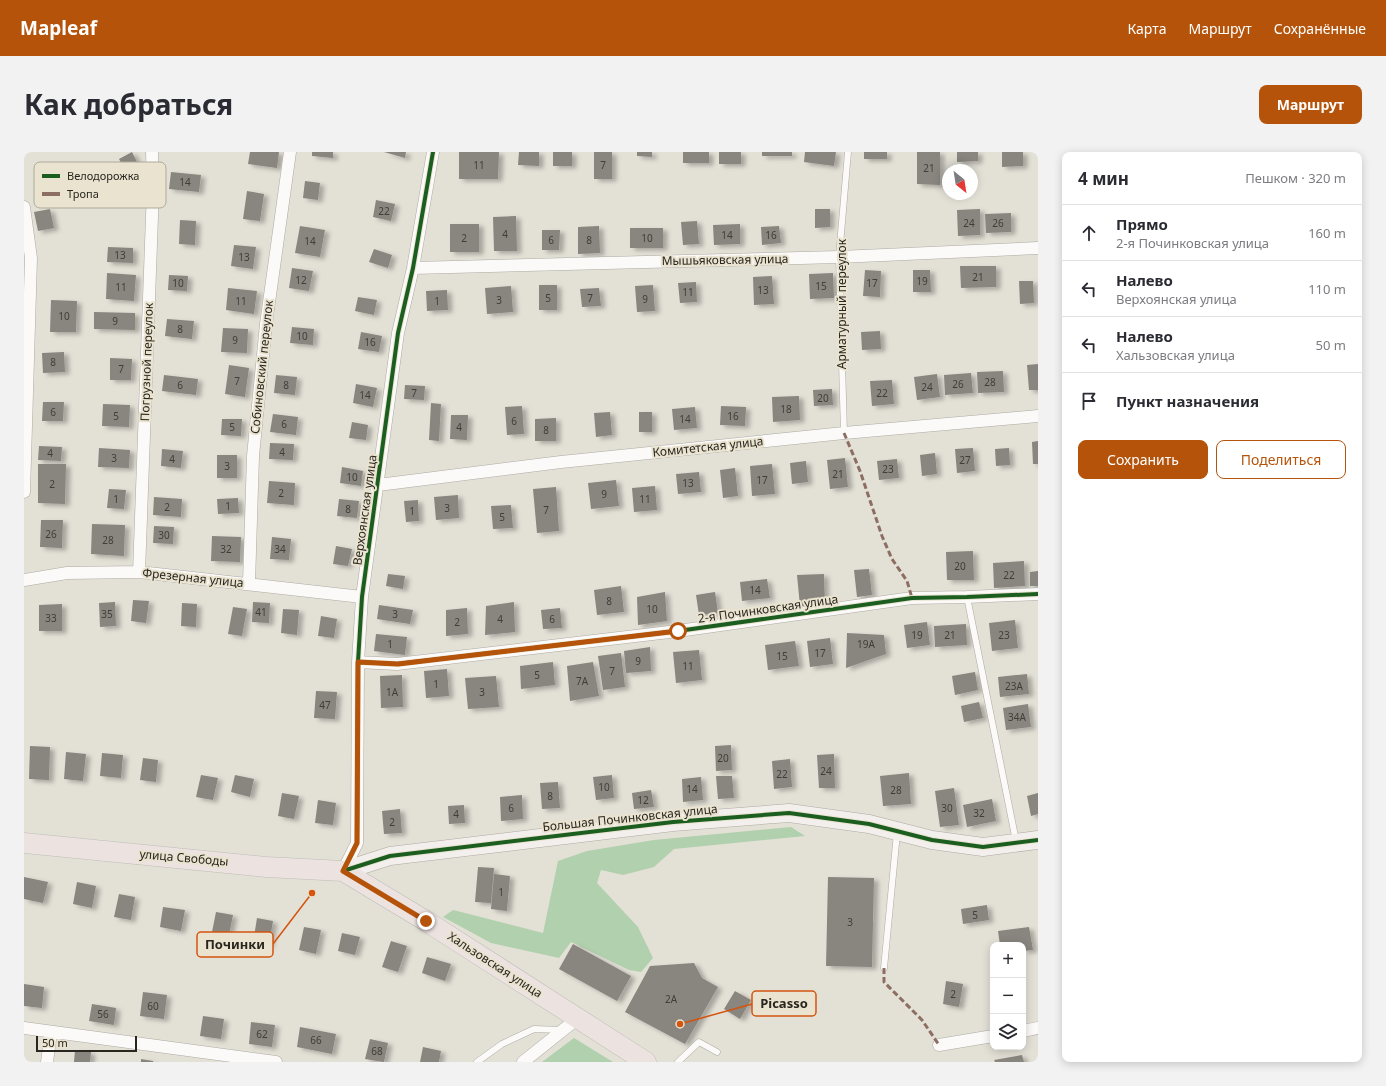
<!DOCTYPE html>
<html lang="ru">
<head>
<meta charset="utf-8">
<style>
	:root { --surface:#fff; --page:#f2f2f3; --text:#2b2b33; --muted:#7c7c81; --line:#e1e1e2; --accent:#b45309 }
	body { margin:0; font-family:"Noto Sans",sans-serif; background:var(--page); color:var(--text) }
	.controls { position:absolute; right:12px; bottom:12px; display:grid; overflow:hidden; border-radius:8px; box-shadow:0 2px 10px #0003 }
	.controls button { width:36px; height:36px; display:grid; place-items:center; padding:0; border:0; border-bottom:1px solid var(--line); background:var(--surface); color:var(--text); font:20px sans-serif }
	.compass { position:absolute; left:918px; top:12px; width:36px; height:36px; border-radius:50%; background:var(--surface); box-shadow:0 2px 10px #0003; rotate:150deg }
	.scale { position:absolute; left:12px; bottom:10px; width:101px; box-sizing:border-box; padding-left:4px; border:2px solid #29261f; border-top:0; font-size:11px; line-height:14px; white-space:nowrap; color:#29261f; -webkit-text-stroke:3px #e9e3d0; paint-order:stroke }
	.stop { position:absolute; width:12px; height:12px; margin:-9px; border:3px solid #b45309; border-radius:50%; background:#fff }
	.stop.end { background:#b45309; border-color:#fff; box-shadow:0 1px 4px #0008 }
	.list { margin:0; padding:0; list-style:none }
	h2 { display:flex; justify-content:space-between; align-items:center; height:52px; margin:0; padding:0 16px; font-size:17px }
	h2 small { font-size:13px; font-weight:400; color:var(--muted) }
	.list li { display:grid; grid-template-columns:26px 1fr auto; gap:12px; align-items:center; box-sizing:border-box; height:56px; padding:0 16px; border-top:1px solid var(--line) }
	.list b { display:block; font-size:15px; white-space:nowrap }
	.list p { margin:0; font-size:13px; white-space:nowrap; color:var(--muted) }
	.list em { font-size:13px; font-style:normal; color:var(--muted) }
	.actions { display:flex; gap:8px; padding:12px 16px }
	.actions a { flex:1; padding:9px 0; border:1px solid var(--accent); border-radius:8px; text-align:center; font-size:14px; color:var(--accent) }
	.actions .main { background:var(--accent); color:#fff }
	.icon { flex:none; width:22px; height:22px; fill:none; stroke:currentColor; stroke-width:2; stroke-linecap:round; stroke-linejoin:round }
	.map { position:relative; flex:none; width:1014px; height:910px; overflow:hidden; border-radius:8px }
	header { display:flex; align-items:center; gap:24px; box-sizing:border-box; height:56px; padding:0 20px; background:var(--accent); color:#fff }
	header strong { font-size:19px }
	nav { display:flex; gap:22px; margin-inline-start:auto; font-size:14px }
	.intro { display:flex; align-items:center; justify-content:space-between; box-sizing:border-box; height:96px; padding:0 24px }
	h1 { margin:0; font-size:28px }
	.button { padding:10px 18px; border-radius:8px; background:var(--accent); color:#fff; font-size:14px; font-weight:700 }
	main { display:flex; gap:24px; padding:0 24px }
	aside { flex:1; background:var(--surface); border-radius:8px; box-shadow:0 2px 10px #0003 }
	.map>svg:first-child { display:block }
	.green { fill:#b1d0ad }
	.building { fill:#89857f; filter:url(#shadow) }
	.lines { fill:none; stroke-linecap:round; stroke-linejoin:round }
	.lane-casing { stroke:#adaaa2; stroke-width:7 }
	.street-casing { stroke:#adaaa2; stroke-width:13 }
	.secondary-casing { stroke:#adaaa2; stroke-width:19 }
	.primary-casing { stroke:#bebcb7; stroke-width:21 }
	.lane { stroke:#fbfaf9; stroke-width:6 }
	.street { stroke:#fbfaf9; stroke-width:12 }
	.secondary { stroke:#f3efed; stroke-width:18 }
	.primary { stroke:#ece3e1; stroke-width:20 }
	.quiet { stroke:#8d6e63; stroke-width:3; stroke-dasharray:6 3; stroke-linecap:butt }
	.cycleway-casing { stroke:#e9e3d0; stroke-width:6 }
	.cycleway { stroke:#1b5e20; stroke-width:4 }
	.route { stroke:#b45309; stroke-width:5 }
	.labels { text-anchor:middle; stroke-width:4; stroke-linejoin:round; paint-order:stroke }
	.number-label { font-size:10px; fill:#413e37 }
	.street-label { font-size:12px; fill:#29261f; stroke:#e9e3d0 }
	.key { fill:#e9e3d0; stroke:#afaa9b; stroke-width:1 }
	.key-label { font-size:11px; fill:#29261f }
	.leader { fill:none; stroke:#d5540e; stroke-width:1.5 }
	.callout-dot { fill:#d5540e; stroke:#e9e3d0; stroke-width:1.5 }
	.callout { fill:#e9e3d0; stroke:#d5540e; stroke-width:1.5 }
	.callout-label { font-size:13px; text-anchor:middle; font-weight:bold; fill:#29261f }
</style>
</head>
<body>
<header>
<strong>Mapleaf</strong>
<nav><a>Карта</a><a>Маршрут</a><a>Сохранённые</a></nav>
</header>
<div class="intro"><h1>Как добраться</h1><a class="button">Маршрут</a></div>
<main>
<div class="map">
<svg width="1014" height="910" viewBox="0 0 1014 910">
	<defs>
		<filter id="shadow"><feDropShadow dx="4.5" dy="2.5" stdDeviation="2" flood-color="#0004"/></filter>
	</defs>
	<rect width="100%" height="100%" fill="#e3e0d6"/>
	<path class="green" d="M767,675L781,684L650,697L630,715L599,723L577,718L573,731L614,775L629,806L617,820L605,818L547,790L535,806L467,791L419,765L429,758L519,781L534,709L563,699L630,688Z
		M550,886L589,910H518Z"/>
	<path class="building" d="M108,0L121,26L108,32L95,7Z
		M226,0H255L253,16L224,12Z
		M288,0H309V6L288,4Z
		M360,0H382L381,6Z
		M435,0H475L474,27H435Z
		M495,0H515V14L494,13Z
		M529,0H548V14H529Z
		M570,0H588V27H570Z
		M613,0H628V5L613,4Z
		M659,0H685V11H659Z
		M695,0H717V12H695Z
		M738,0H768V4H738Z
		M781,0H812L810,14L780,10Z
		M840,0H863V7H840Z
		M893,0H916V33L893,32Z
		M933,0H954V9L933,10Z
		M978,0H999V14L978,15Z
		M147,20L177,23L175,40L145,37Z
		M281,29L296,31L294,48L279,46Z
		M223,39L240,42L236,69L219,67Z
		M352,48L371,52L367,69L349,65Z
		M26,57L30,76L14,79L10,60Z
		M791,57H806V75L791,76Z
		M956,57V83L934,84L933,58Z
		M987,61V80L962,81L961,62Z
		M492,64L493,99H470L469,65Z
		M156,68L172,69L171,93L155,92Z
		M673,69L675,92L659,93L657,70Z
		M426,72H455V100H426Z
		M716,72V92L690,93L689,73Z
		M276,74L301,78L296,105L271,101Z
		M575,74L576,101L554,102V75Z
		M755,74L757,91L738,93L737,75Z
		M606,76H639V96H606Z
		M518,78H536L535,98H518Z
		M210,93L232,95L229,117L207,114Z
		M84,95L109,96V111L83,110Z
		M350,97L368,103L364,116L345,110Z
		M936,114H972V135L937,136Z
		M268,116L289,119L285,139L265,136Z
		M841,118L857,119L856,145L839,144Z
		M889,118H906L907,140H889Z
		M83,121L112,123L110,149L82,147Z
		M809,121L810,146L786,147L785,122Z
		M145,123L164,124L163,139L144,138Z
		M748,124L750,152L730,153L729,125Z
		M995,129H1009L1010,151L996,152Z
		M672,130L673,150L656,151L654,131Z
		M515,133H533V158H515Z
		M629,133L631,159L613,160L611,134Z
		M487,134L489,160L463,162L461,136Z
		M204,136L233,139L230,162L202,158Z
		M575,136L577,154L558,155L556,137Z
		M423,138L424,158L403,159L402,139Z
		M334,145L353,148L350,163L331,159Z
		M27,148L53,149L52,180H26Z
		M70,160L111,161V178L70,177Z
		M143,167L170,169L168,187L141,184Z
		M268,175L290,177L289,193L266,191Z
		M199,176L224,177L223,201L197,200Z
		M856,179L857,197L838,198L837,180Z
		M337,180L358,184L355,200L334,197Z
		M40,200L41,220L19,221L18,201Z
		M86,206L108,207L107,228H86Z
		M1014,212V238H1005L1003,213Z
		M205,213L225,216L221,245L201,242Z
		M979,219L980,240L954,241L953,220Z
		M947,221L949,241L921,243L920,223Z
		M913,222L916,245L893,248L890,225Z
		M140,223L174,227L172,243L138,239Z
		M252,223L273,225L271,243L250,241Z
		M868,228L870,252L848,254L846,229Z
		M332,232L353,236L349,255L329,251Z
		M381,233L401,234L400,248L380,247Z
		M808,237L809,253L790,254L789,238Z
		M775,244L776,268L749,270L748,245Z
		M19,250H40L39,269H18Z
		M407,251L417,252L415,289L405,288Z
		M79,252L106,253L105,275L78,274Z
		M498,254L500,282L483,283L481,255Z
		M697,254L722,255L721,274L696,273Z
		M671,255L673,276L650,278L648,257Z
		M586,260L588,283L572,285L570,261Z
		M615,260H628V280H615Z
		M249,262L274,265L272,283L246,280Z
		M427,263H444L443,288L426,287Z
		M532,266V289H511V267Z
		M198,267H218L217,284L197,283Z
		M328,270L344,273L342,288L325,286Z
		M1014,289V312H1009L1008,290Z
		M246,291L270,292L269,308L245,307Z
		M15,294L38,295L37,309L14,308Z
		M75,296L106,298L105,316L74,315Z
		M949,296L951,319L933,321L931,297Z
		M985,296L986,313L972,314L971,297Z
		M138,297L159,299L157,316L137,314Z
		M911,301L913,322L898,324L896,303Z
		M193,303H213V326H193Z
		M821,306L824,335L806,337L803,308Z
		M873,307L875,326L855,328L853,309Z
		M782,309L784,330L768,332L766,311Z
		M14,312H42L41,352L14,351Z
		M748,312L751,342L728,344L726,314Z
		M318,315L339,319L337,334L316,331Z
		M711,316L714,344L699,346L696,318Z
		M675,320L677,340L654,342L652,322Z
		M592,328L595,354L567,357L564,331Z
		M245,329L271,331L270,353L243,351Z
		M631,334L633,358L610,360L608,336Z
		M532,335L535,379L513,381L509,337Z
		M85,337L102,338L100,357L83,356Z
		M434,343L435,366L412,368L410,345Z
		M130,345L158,347L157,365L129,363Z
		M214,346L215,361L194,362L193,347Z
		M315,347L335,349L333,366L313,364Z
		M394,348L395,369L382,370L380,349Z
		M487,353L489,376L469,377L467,354Z
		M17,368H39L38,396L16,395Z
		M68,372L101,373L100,404L67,402Z
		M130,374L150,375L149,392L129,391Z
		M188,384L217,385L216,410L187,409Z
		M248,385L267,387L265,408L246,407Z
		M312,394L328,397L324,414L309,412Z
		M949,399L950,428H923L922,400Z
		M1000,409L1001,434L970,436L969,411Z
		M845,417L848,443L833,445L830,418Z
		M1014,419V434H1006V420Z
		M364,422L381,424L379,437L362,434Z
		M800,422L801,454H776L773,423Z
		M743,427L746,446L718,449L716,430Z
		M597,434L600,460L573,463L570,438Z
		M641,440L643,469L614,473L613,445Z
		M691,440L694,461L675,463L672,443Z
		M109,448L125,449L122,471L107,469Z
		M91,450L92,474L76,475L75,451Z
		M229,450L246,451L245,471L228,470Z
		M490,450L491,480L461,483L462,454Z
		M158,451L173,452L172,475L157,474Z
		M38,452V479H15V453Z
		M355,453L389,458L386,472L353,467Z
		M209,455L223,457L218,484L204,482Z
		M443,456L444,482L422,484V458Z
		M536,456L538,476L519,477L517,458Z
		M259,457L275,458L273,483L257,481Z
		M297,464L313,467L310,486L294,484Z
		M991,468L994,496L968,499L965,471Z
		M903,470L906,493L883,496L880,473Z
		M942,472L943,493L911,495L910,474Z
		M823,481L860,483L862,502L822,516Z
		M352,482L383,485L381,503L350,499Z
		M806,486L809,512L786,515L783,489Z
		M771,489L775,514L744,518L741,493Z
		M626,495L627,519L602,521L600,499Z
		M675,498L678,528L652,531L649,500Z
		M597,501L601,535L579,538L574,504Z
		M529,510L531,533L497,537L496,514Z
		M569,510L575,544L546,549L543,514Z
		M423,517L425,544L402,546L400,519Z
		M951,520L954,538L931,543L928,524Z
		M1003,522L1005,542L976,545L974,525Z
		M378,523L379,555L357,556L356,524Z
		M472,524L475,555L444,557L441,526Z
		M292,539L313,540L311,567L290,566Z
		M955,550L959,566L940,570L937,554Z
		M1004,552L1007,575L982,578L979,556Z
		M707,593L708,618L692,619L691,594Z
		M6,594L26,595L25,628L5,627Z
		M42,600L62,602L59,629L40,627Z
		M78,601L99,603L97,626L76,624Z
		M810,602L811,636H795L793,603Z
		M119,606L134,608L132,630L116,628Z
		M766,607L768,635L750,637L748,609Z
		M885,621L887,652L859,654L856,624Z
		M177,623L194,626L189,648L172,645Z
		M211,623L230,627L226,645L207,640Z
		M588,623L590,646L572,648L569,625Z
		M692,624H708L710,646L694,647Z
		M677,625L679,648L659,650L658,627Z
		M534,630L536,656L518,657L516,631Z
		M930,636L935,673L916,675L911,639Z
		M627,638L630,655L610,657L608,641Z
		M258,641L275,644L270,667L254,664Z
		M1014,641V662L1007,664L1003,644Z
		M498,643L499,667L477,669L476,645Z
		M968,647L972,669L943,675L939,653Z
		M294,648L312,651L309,673L291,671Z
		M440,653L441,671L425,672L424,654Z
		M376,657L378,681L360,682L358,659Z
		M454,715L470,716L467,751L451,750Z
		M470,722L486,724L483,759L467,757Z
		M0,725L24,730L19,751L0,747Z
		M804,725L850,726L848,815L802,814Z
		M53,730L72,734L68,756L49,752Z
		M95,742L111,745L107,768L90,765Z
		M963,753L965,768L939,772L937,757Z
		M139,755L161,758L157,779L136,775Z
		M192,760L209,763L204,788L187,785Z
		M233,766L249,769L245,793L229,791Z
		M280,775L297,778L292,802L275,798Z
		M1005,775L1009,798L999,799V793H976L974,779Z
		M318,781L336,785L331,803L314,799Z
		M367,789L383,794L374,820L358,815Z
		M549,792L607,824L593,849L535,817Z
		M403,805L427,812L421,829L398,821Z
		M670,811L678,826L694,835L661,892L601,860L626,814Z
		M922,829L939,832L935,855L919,852Z
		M0,832L20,835L18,856L0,854Z
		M711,839L727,848L716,867L700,857Z
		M119,840L143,843L140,867L116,864Z
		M68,852L92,856L90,873L65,869Z
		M179,864L200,867L197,887L176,884Z
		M227,870L251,873L248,895L225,892Z
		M276,875L312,882L308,902L273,895Z
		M346,887L364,891L360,910L341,907Z
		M399,895L417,899L415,910H396Z
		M51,898L67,900L66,910H50Z
		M998,903L1000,910H971L970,908Z
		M117,907L129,909V910H117Z"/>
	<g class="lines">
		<defs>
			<path id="lane" d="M820,281L815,105L824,0
				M943,445L992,689
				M860,816L873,681
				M453,910L478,892L510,877L538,878
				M654,910L675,890L693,900"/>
			<path id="street" d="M0,55L7,106L0,340
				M389,116L815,105L1014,96
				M354,333L537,310L820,281L1014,264
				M115,420L129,37L128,0
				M0,428L43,421L115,420L338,445
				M225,431L229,304L242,172L266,0
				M334,510L373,512L654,479L888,446L943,445L1014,442
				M319,719L333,691L334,510L338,445L374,181L389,116L409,0
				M0,876L252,910
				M999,879L1014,876
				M915,893L969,884
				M23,910L27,880
				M499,910L554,866"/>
			<path id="secondary" d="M319,719L366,704L649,670L765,661L845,672L908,688L959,695L1014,688"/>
			<path id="primary" d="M0,691L242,715L319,719L402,769L622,910"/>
		</defs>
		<use href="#lane" class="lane-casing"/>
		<use href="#street" class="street-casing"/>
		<use href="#secondary" class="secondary-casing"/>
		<use href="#primary" class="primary-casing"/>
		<use href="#lane" class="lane"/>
		<use href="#street" class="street"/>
		<use href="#secondary" class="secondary"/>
		<use href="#primary" class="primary"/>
		<path class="quiet" d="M820,281L836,319L858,384L868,407L883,429L888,446
			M860,816V830L898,868L915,893"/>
		<defs>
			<path id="cycleway" d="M334,510L373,512L654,479L888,446L943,445L1014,442
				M319,719L333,691L334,510L338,445L374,181L389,116L409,0
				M319,719L366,704L649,670L765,661L845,672L908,688L959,695L1014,688"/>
		</defs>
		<use href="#cycleway" class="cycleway-casing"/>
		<use href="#cycleway" class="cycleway"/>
	</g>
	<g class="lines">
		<path class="route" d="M402,769L319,719L333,691L334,510L374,512L654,479"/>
	</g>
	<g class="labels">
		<g class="number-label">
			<text x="455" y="17">11</text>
			<text x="579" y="17">7</text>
			<text x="905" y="20">21</text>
			<text x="161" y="34">14</text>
			<text x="360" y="63">22</text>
			<text x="945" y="75">24</text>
			<text x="974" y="75">26</text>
			<text x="481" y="86">4</text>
			<text x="703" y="87">14</text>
			<text x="747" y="87">16</text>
			<text x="440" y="90">2</text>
			<text x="623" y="90">10</text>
			<text x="527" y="92">6</text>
			<text x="565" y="92">8</text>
			<text x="286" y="93">14</text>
			<text x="96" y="107">13</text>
			<text x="220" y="109">13</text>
			<text x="954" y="129">21</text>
			<text x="277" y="132">12</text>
			<text x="898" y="133">19</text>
			<text x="154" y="135">10</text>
			<text x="848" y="135">17</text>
			<text x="797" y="138">15</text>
			<text x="97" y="139">11</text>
			<text x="739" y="142">13</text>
			<text x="664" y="144">11</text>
			<text x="524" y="150">5</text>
			<text x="566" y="150">7</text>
			<text x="621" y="151">9</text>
			<text x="475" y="152">3</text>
			<text x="217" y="153">11</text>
			<text x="413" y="153">1</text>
			<text x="40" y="168">10</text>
			<text x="91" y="173">9</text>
			<text x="156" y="181">8</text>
			<text x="278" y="188">10</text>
			<text x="211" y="192">9</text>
			<text x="346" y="194">16</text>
			<text x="29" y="214">8</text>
			<text x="97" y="221">7</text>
			<text x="213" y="233">7</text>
			<text x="966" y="234">28</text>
			<text x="934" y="236">26</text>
			<text x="156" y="237">6</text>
			<text x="262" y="237">8</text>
			<text x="903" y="239">24</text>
			<text x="390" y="245">7</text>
			<text x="858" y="245">22</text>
			<text x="341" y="247">14</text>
			<text x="799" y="250">20</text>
			<text x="762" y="261">18</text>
			<text x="29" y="264">6</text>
			<text x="92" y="268">5</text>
			<text x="709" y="268">16</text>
			<text x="661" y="271">14</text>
			<text x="490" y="273">6</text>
			<text x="260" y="276">6</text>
			<text x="208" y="279">5</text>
			<text x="435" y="279">4</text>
			<text x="522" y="282">8</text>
			<text x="258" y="304">4</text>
			<text x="26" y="305">4</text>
			<text x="90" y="310">3</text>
			<text x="148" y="311">4</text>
			<text x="941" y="312">27</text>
			<text x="203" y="318">3</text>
			<text x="864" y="321">23</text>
			<text x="814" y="326">21</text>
			<text x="328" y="329">10</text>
			<text x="738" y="332">17</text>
			<text x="664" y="335">13</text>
			<text x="28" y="336">2</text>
			<text x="257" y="345">2</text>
			<text x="580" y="346">9</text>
			<text x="92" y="351">1</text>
			<text x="621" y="351">11</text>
			<text x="204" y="358">1</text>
			<text x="143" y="359">2</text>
			<text x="423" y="360">3</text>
			<text x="324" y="361">8</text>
			<text x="522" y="362">7</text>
			<text x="388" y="363">1</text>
			<text x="478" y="369">5</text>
			<text x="27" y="386">26</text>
			<text x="140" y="387">30</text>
			<text x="84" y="392">28</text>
			<text x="202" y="401">32</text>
			<text x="256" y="401">34</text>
			<text x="936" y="418">20</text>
			<text x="985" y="427">22</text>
			<text x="731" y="442">14</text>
			<text x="585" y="453">8</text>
			<text x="628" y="461">10</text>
			<text x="237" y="464">41</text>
			<text x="83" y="466">35</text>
			<text x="371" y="466">3</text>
			<text x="27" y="470">33</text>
			<text x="476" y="471">4</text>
			<text x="528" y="471">6</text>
			<text x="433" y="474">2</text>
			<text x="893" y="487">19</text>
			<text x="926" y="487">21</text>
			<text x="980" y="487">23</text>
			<text x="366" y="496">1</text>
			<text x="842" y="496">19А</text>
			<text x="796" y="505">17</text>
			<text x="758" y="508">15</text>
			<text x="614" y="513">9</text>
			<text x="664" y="518">11</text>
			<text x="588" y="523">7</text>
			<text x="513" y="527">5</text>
			<text x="558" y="533">7А</text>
			<text x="412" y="536">1</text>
			<text x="990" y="538">23А</text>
			<text x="368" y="544">1А</text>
			<text x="458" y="544">3</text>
			<text x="301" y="557">47</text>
			<text x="993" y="569">34А</text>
			<text x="699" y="610">20</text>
			<text x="802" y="623">24</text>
			<text x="758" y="626">22</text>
			<text x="580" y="639">10</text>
			<text x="668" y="641">14</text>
			<text x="872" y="642">28</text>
			<text x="526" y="648">8</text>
			<text x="619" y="652">12</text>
			<text x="487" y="660">6</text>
			<text x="923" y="660">30</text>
			<text x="955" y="665">32</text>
			<text x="432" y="666">4</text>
			<text x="368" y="674">2</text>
			<text x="477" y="744">1</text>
			<text x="951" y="767">5</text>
			<text x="826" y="774">3</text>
			<text x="929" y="846">2</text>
			<text x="647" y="851">2А</text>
			<text x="129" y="858">60</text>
			<text x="79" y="866">56</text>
			<text x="238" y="886">62</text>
			<text x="292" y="892">66</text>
			<text x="353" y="903">68</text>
		</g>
		<g class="street-label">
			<text transform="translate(701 108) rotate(-1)" y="4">Мышьяковская улица</text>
			<text transform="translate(818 152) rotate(-90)" y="4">Арматурный переулок</text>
			<text transform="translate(123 210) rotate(-88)" y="4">Погрузной переулок</text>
			<text transform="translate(238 215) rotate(-84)" y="4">Собиновский переулок</text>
			<text transform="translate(684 295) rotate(-6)" y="4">Комитетская улица</text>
			<text transform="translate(341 358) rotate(-82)" y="4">Верхоянская улица</text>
			<text transform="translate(169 426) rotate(6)" y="4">Фрезерная улица</text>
			<text transform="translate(744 457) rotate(-8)" y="4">2-я Починковская улица</text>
			<text transform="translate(606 666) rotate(-6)" y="4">Большая Починковская улица</text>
			<text transform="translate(160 706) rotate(5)" y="4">улица Свободы</text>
			<text transform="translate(471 813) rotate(33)" y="4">Хальзовская улица</text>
		</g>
	</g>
	<rect x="10" y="10" width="132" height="46" rx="6" class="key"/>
	<rect x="18" y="22" width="18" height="4" fill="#1b5e20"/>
	<rect x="18" y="40" width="18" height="4" fill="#8d6e63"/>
	<g class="key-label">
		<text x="43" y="28">Велодорожка</text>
		<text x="43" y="46">Тропа</text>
	</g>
	<path class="leader" d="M288 741L249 792M656 872L728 852"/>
	<g class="callout-dot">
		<circle cx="288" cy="741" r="4"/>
		<circle cx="656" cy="872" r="4"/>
	</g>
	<g class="callout">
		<rect x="173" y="780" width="76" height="25" rx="4"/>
		<rect x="728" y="839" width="64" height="25" rx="4"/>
	</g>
	<g class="callout-label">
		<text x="211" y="797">Починки</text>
		<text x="760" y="856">Picasso</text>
	</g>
</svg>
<div class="controls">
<button>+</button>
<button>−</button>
<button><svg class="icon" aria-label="layers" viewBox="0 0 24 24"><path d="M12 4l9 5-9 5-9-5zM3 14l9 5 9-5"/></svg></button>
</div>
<svg class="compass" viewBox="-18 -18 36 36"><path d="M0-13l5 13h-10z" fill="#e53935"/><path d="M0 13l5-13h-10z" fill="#7c7c81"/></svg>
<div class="scale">50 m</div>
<div class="stop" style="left:654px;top:479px"></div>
<div class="stop end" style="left:402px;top:769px"></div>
</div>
<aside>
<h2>4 мин<small>Пешком · 320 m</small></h2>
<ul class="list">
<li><svg class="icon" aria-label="ahead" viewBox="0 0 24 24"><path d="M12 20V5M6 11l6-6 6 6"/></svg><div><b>Прямо</b><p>2-я Починковская улица</p></div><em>160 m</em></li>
<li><svg class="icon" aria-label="left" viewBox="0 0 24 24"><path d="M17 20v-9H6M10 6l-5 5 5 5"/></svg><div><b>Налево</b><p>Верхоянская улица</p></div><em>110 m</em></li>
<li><svg class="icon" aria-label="left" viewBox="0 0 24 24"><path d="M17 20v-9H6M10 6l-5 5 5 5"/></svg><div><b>Налево</b><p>Хальзовская улица</p></div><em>50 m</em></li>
<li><svg class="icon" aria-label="arrive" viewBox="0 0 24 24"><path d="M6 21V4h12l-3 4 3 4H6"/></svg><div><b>Пункт назначения</b></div></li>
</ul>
<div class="actions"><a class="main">Сохранить</a><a>Поделиться</a></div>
</aside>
</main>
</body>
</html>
